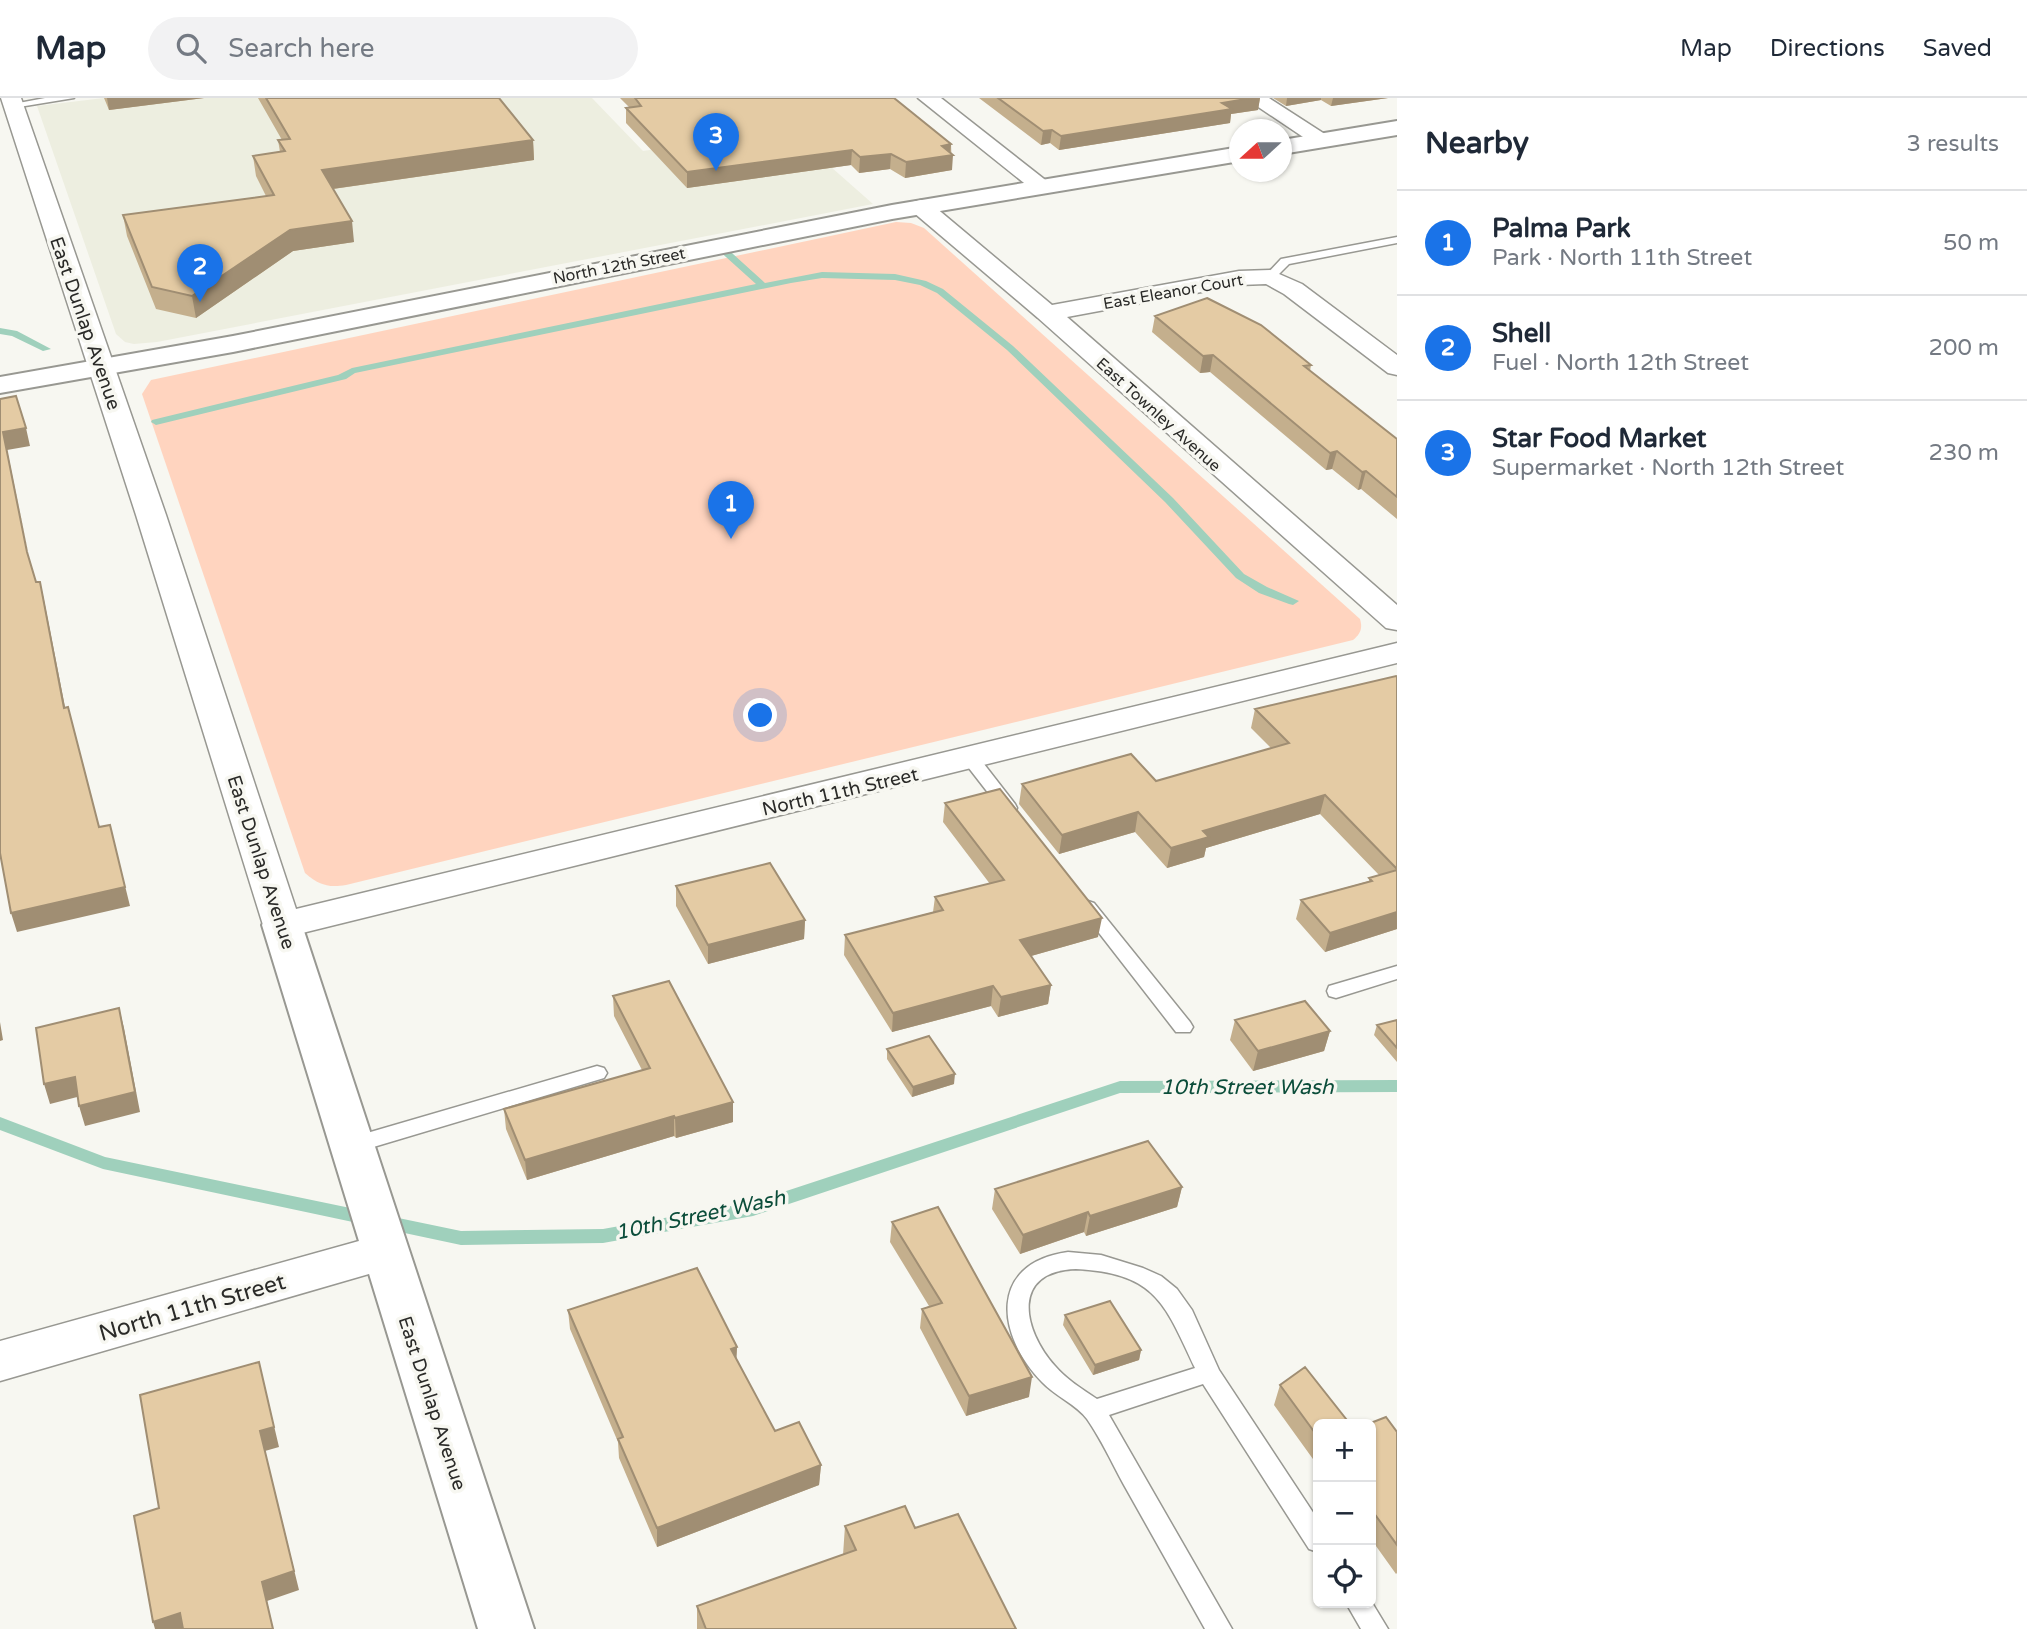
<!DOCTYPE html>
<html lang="en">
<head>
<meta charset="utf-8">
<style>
	:root { --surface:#fff; --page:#f2f2f3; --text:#1f2937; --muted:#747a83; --line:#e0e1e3; --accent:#1a73e8 }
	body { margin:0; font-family:"Varela Round",sans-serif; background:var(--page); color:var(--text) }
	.controls { position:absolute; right:21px; bottom:21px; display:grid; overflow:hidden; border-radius:10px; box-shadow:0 2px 5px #0004 }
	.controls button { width:63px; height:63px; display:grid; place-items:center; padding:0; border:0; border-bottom:2px solid var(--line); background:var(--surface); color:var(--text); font:35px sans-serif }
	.compass { position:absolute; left:1229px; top:21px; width:63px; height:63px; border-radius:50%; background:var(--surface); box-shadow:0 2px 5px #0004; rotate:249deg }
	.you { position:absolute; left:761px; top:618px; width:24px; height:24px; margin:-18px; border:5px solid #fff; border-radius:50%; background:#1a73e8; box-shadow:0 0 0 10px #1a73e833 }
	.badge { display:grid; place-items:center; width:46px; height:46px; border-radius:50%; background:var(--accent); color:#fff; font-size:23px; font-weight:700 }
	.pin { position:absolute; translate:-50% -58px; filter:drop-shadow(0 2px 4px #0008) }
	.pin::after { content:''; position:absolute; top:37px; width:24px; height:21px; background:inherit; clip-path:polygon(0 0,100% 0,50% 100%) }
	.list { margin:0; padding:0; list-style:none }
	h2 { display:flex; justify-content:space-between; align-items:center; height:91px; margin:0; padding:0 28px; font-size:30px }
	h2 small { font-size:23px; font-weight:400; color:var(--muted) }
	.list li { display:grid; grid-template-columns:46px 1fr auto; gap:21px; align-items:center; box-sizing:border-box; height:105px; padding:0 28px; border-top:2px solid var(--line) }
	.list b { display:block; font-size:26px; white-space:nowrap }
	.list p { margin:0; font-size:23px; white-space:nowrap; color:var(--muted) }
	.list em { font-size:23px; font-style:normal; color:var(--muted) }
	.icon { flex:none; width:38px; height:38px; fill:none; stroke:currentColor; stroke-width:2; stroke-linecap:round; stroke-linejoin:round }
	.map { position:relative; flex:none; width:1397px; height:1531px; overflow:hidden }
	header { display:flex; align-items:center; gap:42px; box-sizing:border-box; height:98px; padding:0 35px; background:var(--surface); border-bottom:2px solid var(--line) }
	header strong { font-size:33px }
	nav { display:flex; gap:38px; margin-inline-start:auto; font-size:24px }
	.search { width:490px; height:63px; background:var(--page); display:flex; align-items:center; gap:18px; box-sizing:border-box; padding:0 24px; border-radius:38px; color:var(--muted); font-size:26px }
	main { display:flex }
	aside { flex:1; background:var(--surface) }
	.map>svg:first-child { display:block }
	.built { fill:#edeee0 }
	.green { fill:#ffd4bf }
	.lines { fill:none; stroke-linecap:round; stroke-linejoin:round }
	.stream { fill:#9fd0bc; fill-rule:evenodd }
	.service-casing { stroke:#989892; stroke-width:3 }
	.minor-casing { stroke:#989892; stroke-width:3 }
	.tertiary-casing { stroke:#989892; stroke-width:4 }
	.service { fill:#fff; fill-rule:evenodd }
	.minor { fill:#fff; fill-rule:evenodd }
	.tertiary { fill:#fff; fill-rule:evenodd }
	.wall { fill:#c4af8d }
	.shaded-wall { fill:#a08e73 }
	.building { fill:#e4cba4; stroke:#a08e73; stroke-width:2 }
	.labels { text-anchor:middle; stroke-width:7; stroke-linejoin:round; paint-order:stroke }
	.far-street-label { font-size:16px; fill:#2a2a28; stroke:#f7f7f1 }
	.street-label { font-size:19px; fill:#2a2a28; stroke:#f7f7f1 }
	.water-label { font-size:21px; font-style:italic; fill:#0b4d3a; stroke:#f7f7f1 }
	.near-street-label { font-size:23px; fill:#2a2a28; stroke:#f7f7f1 }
</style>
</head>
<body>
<header>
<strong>Map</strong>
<div class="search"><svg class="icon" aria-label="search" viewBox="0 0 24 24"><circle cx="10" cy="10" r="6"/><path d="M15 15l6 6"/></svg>Search here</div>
<nav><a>Map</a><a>Directions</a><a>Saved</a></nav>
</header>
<main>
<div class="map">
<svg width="1397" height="1531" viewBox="0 0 1397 1531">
	<rect width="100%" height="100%" fill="#f7f7f1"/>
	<path class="built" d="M104,0H592L643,53L788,31L873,106L157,244L134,246L125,244L116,236L37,8Z"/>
	<path class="green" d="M896,124L911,125L924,130L1360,521C1363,531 1360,536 1353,542L346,787C328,790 319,787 305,775L142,296L151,282Z"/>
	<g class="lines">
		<path class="stream" d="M716,146H722L765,185L822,174L895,176L926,183L943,191L1013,248L1173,400L1244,476L1267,489L1299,503L1293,507L1289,506L1259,495L1236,480L1165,404L1007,252L937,195L920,187L895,182L822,180L791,185L355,275L346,281L156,327L151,324L152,322L338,277L352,270L756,186L716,150Z
			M0,230L17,233L51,251L43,253L12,238L0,236Z
			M1397,982V994L1120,995L753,1118L603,1145L461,1147L103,1071L0,1032V1019L105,1059L461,1133L603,1131L753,1104L1120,983Z"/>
		<defs>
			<path id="service" d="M45,0H74L13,10L8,7Z
				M1397,139V145L1289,166L1274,181L1264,179L1281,161Z
				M971,656L977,657L1015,706L1017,710L1015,714H1003L965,665L963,661L965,657Z
				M1088,803L1094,805L1190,924L1193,929L1190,934H1176L1082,813L1079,809Z
				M1397,868V881L1336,900L1329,898L1327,893L1329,888Z
				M597,968L604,970L607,975L604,980L350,1056L343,1053L340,1048L343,1043L350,1040Z
				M1068,1154L1101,1157L1143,1170L1161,1178L1177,1191L1192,1212L1219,1272L1318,1422V1454L1309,1451L1203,1286L1109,1317L1232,1531H1205C1178,1483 1151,1435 1124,1387C1112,1365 1101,1341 1087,1321C1077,1307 1055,1298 1042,1284C996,1237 988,1165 1068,1154ZM1076,1171C1156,1175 1165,1206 1195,1270L1097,1301C1082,1291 1066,1281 1055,1268C1022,1231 1011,1173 1076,1171Z
				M1371,1503L1388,1531H1361L1346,1505Z"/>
			<path id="minor" d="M1,0H21L166,417L296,811L1397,545V565L282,840L269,836L263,827L136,417Z
				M918,0H941L1053,88L1050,93H1034Z
				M1245,0H1269L1334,42L1331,47H1315Z
				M921,102L929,104L1052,207L1239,173L1270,172L1302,186L1397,257V277L1388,275L1284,196L1266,186L1239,187L1067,219L1397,507V532L1386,530L1038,220L913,114L910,109L913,104Z
				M384,1136L400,1141L406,1154L400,1167L0,1283V1243Z"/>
			<path id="tertiary" d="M1397,23V37L1282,56V42Z
				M1240,49V63L892,121L233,254L0,295V279L233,238L892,107Z
				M282,813L296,817L302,827L534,1531H478L262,827L268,817Z"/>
		</defs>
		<use href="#service" class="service-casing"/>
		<use href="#minor" class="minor-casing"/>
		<use href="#tertiary" class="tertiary-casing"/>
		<use href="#service" class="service"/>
		<use href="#minor" class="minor"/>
		<use href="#tertiary" class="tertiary"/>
	</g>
	<path class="wall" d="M104,0H204L109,12Z
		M258,0H499L533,42L534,62L333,91L354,144L293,153L196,220L156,211L127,138L123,117L266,98L256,78L253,58L280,54L278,42H282Z
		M620,0H894L951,46L952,72L905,80L890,71L859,75L851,67L687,90L626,25V10L629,9Z
		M979,0H1260L1258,12L1231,16L1230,25L1059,52L1050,45L1041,47Z
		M1273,0H1388L1331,8L1321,2L1286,8Z
		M1155,218L1311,267L1310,273L1397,341V421L1361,391L1358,392L1332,371L1326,372L1210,274L1200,275L1152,234Z
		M1397,579V831L1325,854L1296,821L1301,802L1369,783V780L1379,777L1320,716L1206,750L1204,759L1167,770L1135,734L1059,756L1019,706L1022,686L1156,683L1271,650L1251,630L1255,611Z
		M945,705L1098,839L1031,858L1051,887L1048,906L998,919L991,908L892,934L844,857L845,837L933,814L935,799L990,786L943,724Z
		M676,788L805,822L804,841L708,866L676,808Z
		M613,898L733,1024L676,1040L674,1038L527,1082L506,1031L504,1011L642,972L614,918Z
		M1235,922L1330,933L1324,953L1253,973L1230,942Z
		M1397,922V964L1374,937L1377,927Z
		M887,951L954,986L912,999L887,961Z
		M1182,1089L1177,1109L1086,1138L1084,1134L1020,1156L992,1111L995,1091Z
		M892,1124L1029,1299L966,1318L920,1230L922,1211L929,1208L890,1144Z
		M568,1212L737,1249L736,1261L775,1333L821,1367L819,1387L657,1449L619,1360L618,1344L570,1231Z
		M1065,1217L1141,1252L1139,1262L1093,1277L1063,1227Z
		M1280,1287L1318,1326V1368L1274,1307Z
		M1371,1326L1397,1334V1475L1396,1476L1371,1441Z
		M845,1428L915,1430L1016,1531H697V1508L843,1457Z"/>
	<path class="shaded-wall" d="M107,0H204L109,12Z
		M1252,0H1260L1258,12L1231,16L1230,25L1059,52L1061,38L1222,5Z
		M1287,0H1321V2L1286,8Z
		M1333,0H1388L1331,8Z
		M1052,32L1050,45L1041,47L1043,33Z
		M533,42L534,62L325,92L322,72Z
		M951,46L950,57H953L952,72L905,80L906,64L942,48Z
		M852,52L851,67L687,90V74Z
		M891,56L890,71L859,75L860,59Z
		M352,123L354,144L293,153L196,220L192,198L290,132Z
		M1213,257L1210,274L1200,275L1203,258Z
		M26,330L30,348L7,352L32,473L3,334Z
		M1337,353L1332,371L1326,372L1330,355Z
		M1366,373L1361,391L1358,392L1362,374Z
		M40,484L44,502L69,629L64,610Z
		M1325,697L1320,716L1206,750L1204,759L1167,770L1171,750L1203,733Z
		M1138,714L1135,734L1059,756L1062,737Z
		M110,727L130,808L17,834L11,815Z
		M1397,814V831L1325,854L1330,835Z
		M1102,820L1098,839L1017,862L1020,842Z
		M805,822L804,841L708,866V847Z
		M1051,887L1048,906L998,919L1001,899Z
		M993,888L991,908L892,934L893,915Z
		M119,910L124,930L140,1014L85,1028L79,1008Z
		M0,924L3,942L0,943Z
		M1330,933L1324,953L1253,973L1258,953Z
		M955,976L954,986L912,999L913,989Z
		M75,979L81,998L50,1006L44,986Z
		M733,1004V1024L676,1040L675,1020Z
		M674,1018V1038L527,1082L525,1062Z
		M1182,1089L1177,1109L1086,1138L1090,1118Z
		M1088,1114L1084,1134L1020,1156L1023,1137Z
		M737,1249L736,1269L731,1251Z
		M1141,1252L1139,1262L1093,1277L1095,1267Z
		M259,1264L279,1349L265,1353L299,1492L267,1503L273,1531L262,1484Z
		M1032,1279L1029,1299L966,1318L969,1298Z
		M821,1367L819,1387L657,1449V1430Z
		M180,1515L185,1531H155L153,1524Z"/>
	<path class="building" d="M266,0H499L533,42L322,72L352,123L290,132L192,198L152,189L123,117L274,97L253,58L285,53L278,42L290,41Z
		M635,0H894L951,46L942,48L953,57L906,64L891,56L860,59L852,52L687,74L626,10L641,8Z
		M998,0H1252L1222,5L1232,11L1061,38L1052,32L1043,33Z
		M1207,200L1261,227L1311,267L1304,268L1397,341V399L1366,373L1362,374L1337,353L1330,355L1213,257L1203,258L1155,218Z
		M16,298L26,330L3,334L27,454L36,484H40L64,610L68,609L99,729L110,727L125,789L11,815L0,755V301Z
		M1396,578L1397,579V771L1325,697L1203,733L1209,739L1171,750L1138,714L1062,737L1022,686L1131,656L1156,683L1289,645L1255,611Z
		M1000,691L1102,820L1020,842L1051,887L1001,899L993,888L893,915L845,837L943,812L935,799L1004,782L945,705Z
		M770,765L805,822L708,847L676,788Z
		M1397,772V814L1330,835L1301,802L1372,783L1369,780Z
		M669,883L733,1004L675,1020L674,1018L525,1062L504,1011L650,970L613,898Z
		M1305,903L1330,933L1258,953L1235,922Z
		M119,910L135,994L79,1008L75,979L44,986L36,930Z
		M1397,922V950L1377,927Z
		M929,938L955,976L913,989L887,951Z
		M1148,1043L1182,1089L1090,1118L1088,1114L1023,1137L995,1091Z
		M938,1109L1032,1279L969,1298L922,1211L942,1205L892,1124Z
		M697,1170L737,1249L731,1251L775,1333L799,1324L821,1367L657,1430L618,1341L623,1339L568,1212Z
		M1110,1203L1141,1252L1095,1267L1065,1217Z
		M259,1264L274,1329L260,1333L294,1473L262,1484L273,1531H183L180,1515L153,1524L134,1418L159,1410L140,1297Z
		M1305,1269L1350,1326H1318V1339L1280,1287Z
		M1386,1319L1397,1334V1447L1371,1411V1326H1368Z
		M905,1408L915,1430L958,1416L1016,1531H706L697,1508L856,1452L845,1428Z"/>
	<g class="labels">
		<g class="far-street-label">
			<text transform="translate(619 167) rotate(-11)" y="6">North 12th Street</text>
			<text transform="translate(1173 193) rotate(-10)" y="6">East Eleanor Court</text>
			<text transform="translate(1159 316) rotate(42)" y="6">East Townley Avenue</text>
		</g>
		<g class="street-label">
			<text transform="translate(86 225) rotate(71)" y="7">East Dunlap Avenue</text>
			<text transform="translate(840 693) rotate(-13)" y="7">North 11th Street</text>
			<text transform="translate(262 764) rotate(72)" y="7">East Dunlap Avenue</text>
			<text transform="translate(433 1305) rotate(72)" y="7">East Dunlap Avenue</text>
		</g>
		<g class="water-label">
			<text x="1247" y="996">10th Street Wash</text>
			<text transform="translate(700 1117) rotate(-12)" y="7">10th Street Wash</text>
		</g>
		<g class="near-street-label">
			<text transform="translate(192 1209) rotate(-16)" y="8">North 11th Street</text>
		</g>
	</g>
</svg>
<div class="controls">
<button>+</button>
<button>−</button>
<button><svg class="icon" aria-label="locate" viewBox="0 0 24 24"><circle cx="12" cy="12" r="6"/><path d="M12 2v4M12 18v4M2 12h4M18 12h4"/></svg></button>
</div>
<svg class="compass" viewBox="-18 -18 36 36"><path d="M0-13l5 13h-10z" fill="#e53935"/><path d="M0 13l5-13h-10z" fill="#747a83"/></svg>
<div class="you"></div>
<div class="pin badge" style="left:731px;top:441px">1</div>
<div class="pin badge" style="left:200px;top:204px">2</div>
<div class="pin badge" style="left:716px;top:73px">3</div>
</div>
<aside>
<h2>Nearby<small>3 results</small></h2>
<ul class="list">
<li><span class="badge">1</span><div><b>Palma Park</b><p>Park · North 11th Street</p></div><em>50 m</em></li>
<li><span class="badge">2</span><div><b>Shell</b><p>Fuel · North 12th Street</p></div><em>200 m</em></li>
<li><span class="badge">3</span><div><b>Star Food Market</b><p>Supermarket · North 12th Street</p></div><em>230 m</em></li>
</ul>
</aside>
</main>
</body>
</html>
